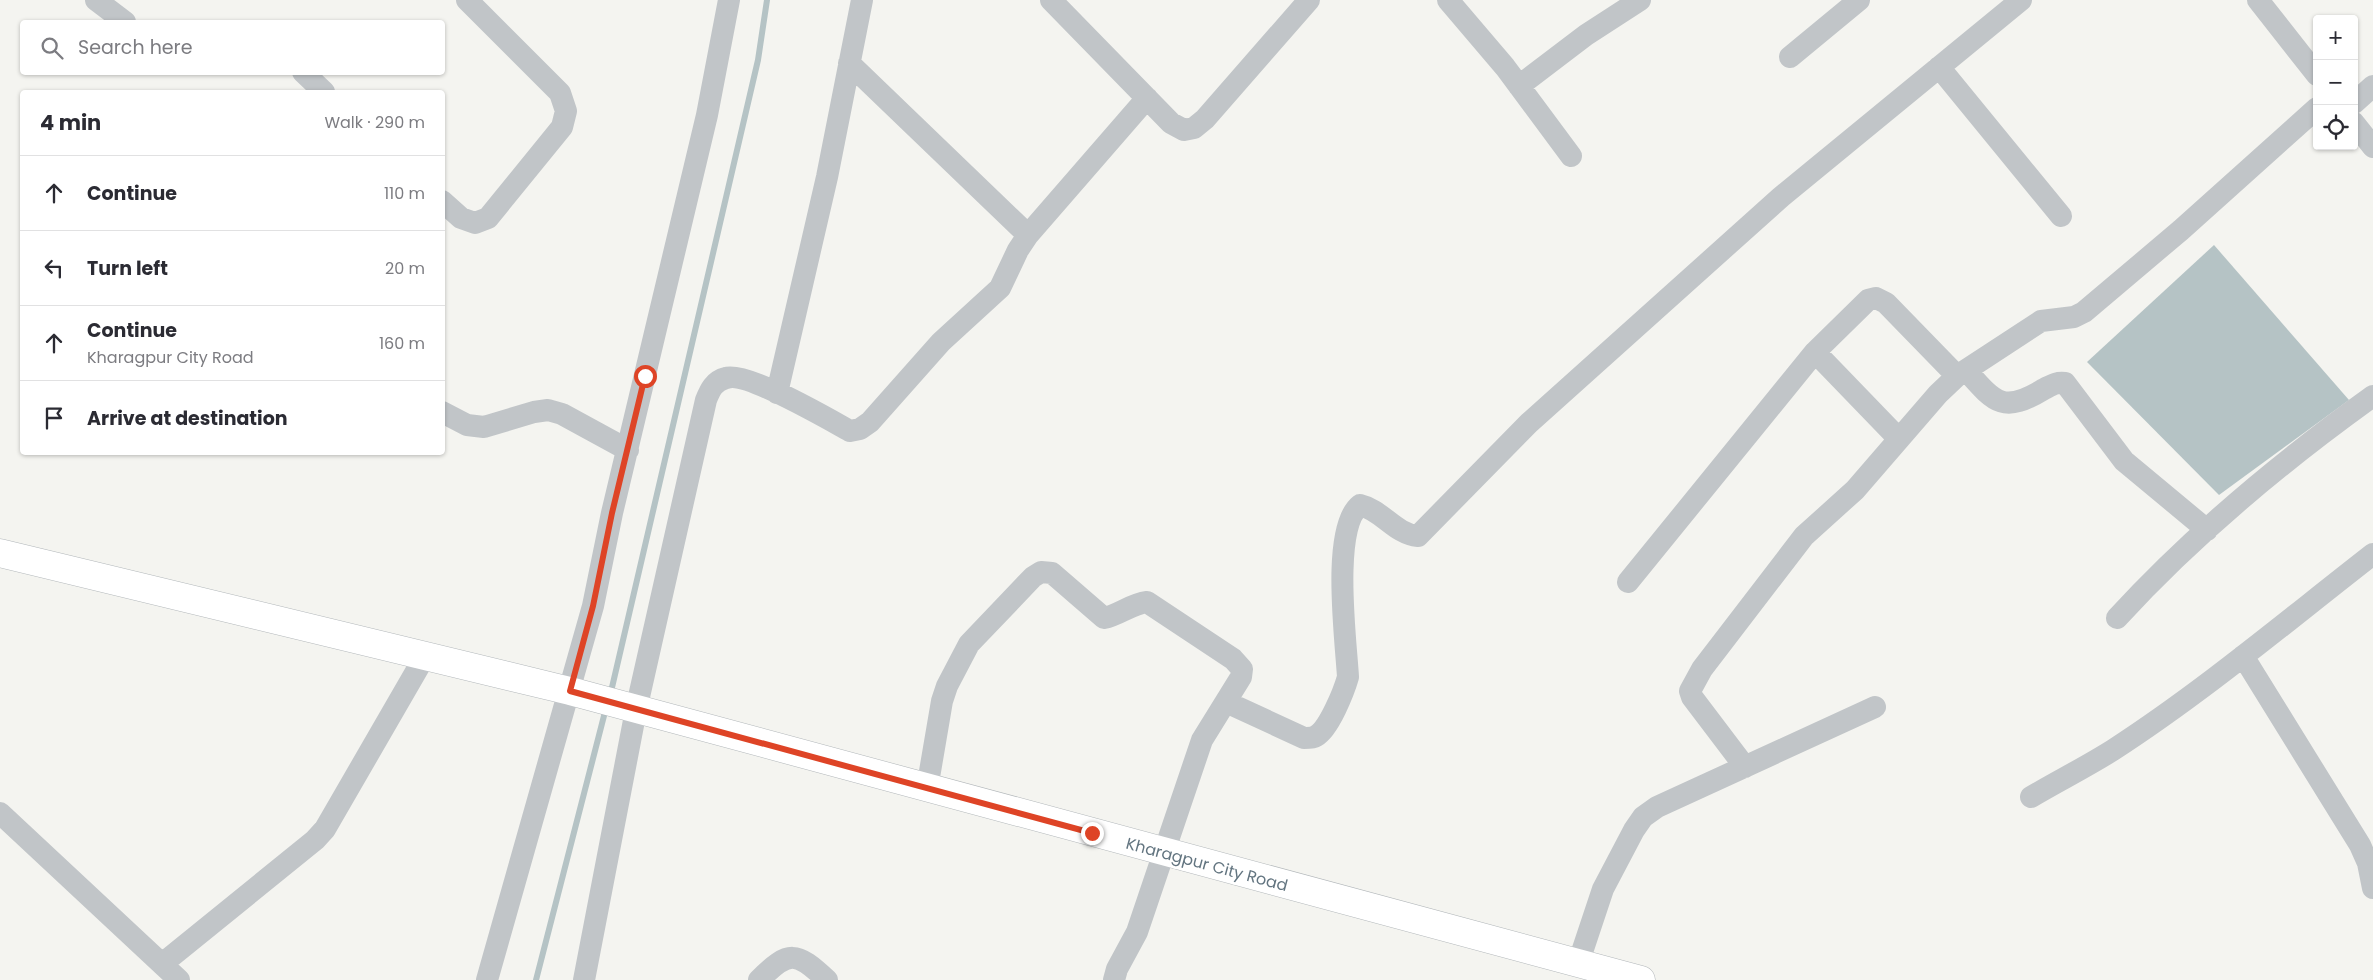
<!DOCTYPE html>
<html lang="en">
<head>
<meta charset="utf-8">
<style>
	:root { --surface:#fff; --page:#f2f2f3; --text:#2b2b33; --muted:#7c7c81; --line:#e1e1e2 }
	body { margin:0; font-family:Poppins,sans-serif; background:var(--page); color:var(--text) }
	.controls { position:absolute; right:15px; top:15px; display:grid; overflow:hidden; border-radius:5px; box-shadow:0 1px 4px #0004 }
	.controls button { width:45px; height:45px; display:grid; place-items:center; padding:0; border:0; border-bottom:1px solid var(--line); background:var(--surface); color:var(--text); font:25px sans-serif }
	.stop { position:absolute; width:15px; height:15px; margin:-11px; border:4px solid #de4426; border-radius:50%; background:#fff }
	.stop.end { background:#de4426; border-color:#fff; box-shadow:0 1px 5px #0008 }
	.list { margin:0; padding:0; list-style:none }
	h2 { display:flex; justify-content:space-between; align-items:center; height:65px; margin:0; padding:0 20px; font-size:21px }
	h2 small { font-size:16px; font-weight:400; color:var(--muted) }
	.list li { display:grid; grid-template-columns:32px 1fr auto; gap:15px; align-items:center; box-sizing:border-box; height:75px; padding:0 20px; border-top:1px solid var(--line) }
	.list b { display:block; font-size:19px; white-space:nowrap }
	.list p { margin:0; font-size:16px; white-space:nowrap; color:var(--muted) }
	.list em { font-size:16px; font-style:normal; color:var(--muted) }
	.icon { flex:none; width:28px; height:28px; fill:none; stroke:currentColor; stroke-width:2; stroke-linecap:round; stroke-linejoin:round }
	.map { position:relative; flex:none; width:2373px; height:980px; overflow:hidden }
	.search { position:absolute; background:var(--surface); box-shadow:0 1px 4px #0004; left:20px; top:20px; width:425px; height:55px; display:flex; align-items:center; gap:12px; box-sizing:border-box; padding:0 18px; border-radius:5px; color:var(--muted); font-size:19px }
	.panel { position:absolute; background:var(--surface); box-shadow:0 1px 4px #0004; left:20px; top:90px; width:425px; height:365px; border-radius:5px }
	.map>svg:first-child { display:block }
	.water { fill:#b5c3c5 }
	.lines { fill:none; stroke-linecap:round; stroke-linejoin:round }
	.stream { stroke:#b5c3c5; stroke-width:6 }
	.major-casing { stroke:#b2b7ba; stroke-width:29 }
	.minor { stroke:#c1c5c8; stroke-width:22 }
	.major { stroke:#fff; stroke-width:28 }
	.route { stroke:#de4426; stroke-width:6 }
	.labels { text-anchor:middle; stroke-width:5; stroke-linejoin:round; paint-order:stroke }
	.street-label { font-size:16px; fill:#637580; stroke:#fff }
</style>
</head>
<body>
<div class="map">
<svg width="2373" height="980" viewBox="0 0 2373 980">
	<rect width="100%" height="100%" fill="#f4f4f0"/>
	<path class="water" d="M2214,245L2349,400L2219,495L2087,362Z"/>
	<g class="lines">
		<path class="stream" d="M610,696L758,60L767,0
			M536,980L606,708"/>
		<defs>
			<path id="major" d="M0,553L570,691L1641,980"/>
		</defs>
		<use href="#major" class="major-casing"/>
		<path class="minor" d="M96,0L125,22
			M1051,0L1171,123L1184,130L1194,128L1205,119L1309,0
			M1448,0L1505,67L1571,156
			M2258,0L2317,75
			M1790,57L1859,0
			M849,63L1028,235
			M1939,67L2061,216
			M303,72L324,92
			M1519,86L1586,35L1640,0
			M2354,103L2373,86
			M2354,123L2373,147
			M442,201L461,218L475,223L488,218L562,127L566,111L560,93L467,0
			M1815,352L1899,439
			M1966,370C1995,403 2003,414 2044,389C2052,385 2056,382 2065,383L2124,461L2207,530
			M777,393L827,177L862,0
			M442,412L467,425L484,427L534,412L548,410L562,414L628,450
			M1628,582L1815,352L1868,300L1876,298L1886,303L1957,376
			M2117,618C2194,534 2281,462 2373,396
			M2243,656L2360,845L2368,863L2373,888
			M1226,702L1304,738C1308,738 1313,738 1316,736C1329,729 1344,691 1348,677C1346,641 1331,528 1360,505C1382,510 1395,534 1418,536L1529,423L1781,197L2021,0
			M1745,767L1692,697L1690,691L1702,669L1804,536L1855,490L1938,394L1957,376L2041,321L2074,317L2084,312L2181,230L2317,108
			M927,789L942,701L947,686L969,644L1033,577L1041,572L1052,573L1104,618C1119,615 1131,604 1147,602L1233,659L1242,669L1241,677L1202,740L1137,932L1117,969L1114,980
			M2031,797C2058,781 2086,767 2113,750C2204,691 2288,620 2373,554
			M0,813L179,980
			M162,964L315,840L325,829L425,656
			M1578,964L1603,889L1634,830L1643,817L1657,807L1875,707
			M487,980L593,606L612,513L707,115L729,0
			M584,980L636,710L706,400C710,390 714,381 726,378C746,371 828,419 850,431L860,429L870,422L941,342L1000,288L1018,250L1028,235L1147,98
			M759,980C789,950 796,951 827,980"/>
		<use href="#major" class="major"/>
	</g>
	<g class="lines">
		<path class="route" d="M645,376L612,513L593,606L570,691L1092,833"/>
	</g>
	<g class="labels">
		<g class="street-label">
			<text transform="translate(1207 864) rotate(15)" y="6">Kharagpur City Road</text>
		</g>
	</g>
</svg>
<div class="controls">
<button>+</button>
<button>−</button>
<button><svg class="icon" aria-label="locate" viewBox="0 0 24 24"><circle cx="12" cy="12" r="6"/><path d="M12 2v4M12 18v4M2 12h4M18 12h4"/></svg></button>
</div>
<div class="stop" style="left:645px;top:376px"></div>
<div class="stop end" style="left:1092px;top:833px"></div>
<div class="search"><svg class="icon" aria-label="search" viewBox="0 0 24 24"><circle cx="10" cy="10" r="6"/><path d="M15 15l6 6"/></svg>Search here</div>
<section class="panel">
<h2>4 min<small>Walk · 290 m</small></h2>
<ul class="list">
<li><svg class="icon" aria-label="ahead" viewBox="0 0 24 24"><path d="M12 20V5M6 11l6-6 6 6"/></svg><div><b>Continue</b></div><em>110 m</em></li>
<li><svg class="icon" aria-label="left" viewBox="0 0 24 24"><path d="M17 20v-9H6M10 6l-5 5 5 5"/></svg><div><b>Turn left</b></div><em>20 m</em></li>
<li><svg class="icon" aria-label="ahead" viewBox="0 0 24 24"><path d="M12 20V5M6 11l6-6 6 6"/></svg><div><b>Continue</b><p>Kharagpur City Road</p></div><em>160 m</em></li>
<li><svg class="icon" aria-label="arrive" viewBox="0 0 24 24"><path d="M6 21V4h12l-3 4 3 4H6"/></svg><div><b>Arrive at destination</b></div></li>
</ul>
</section>
</div>
</body>
</html>
